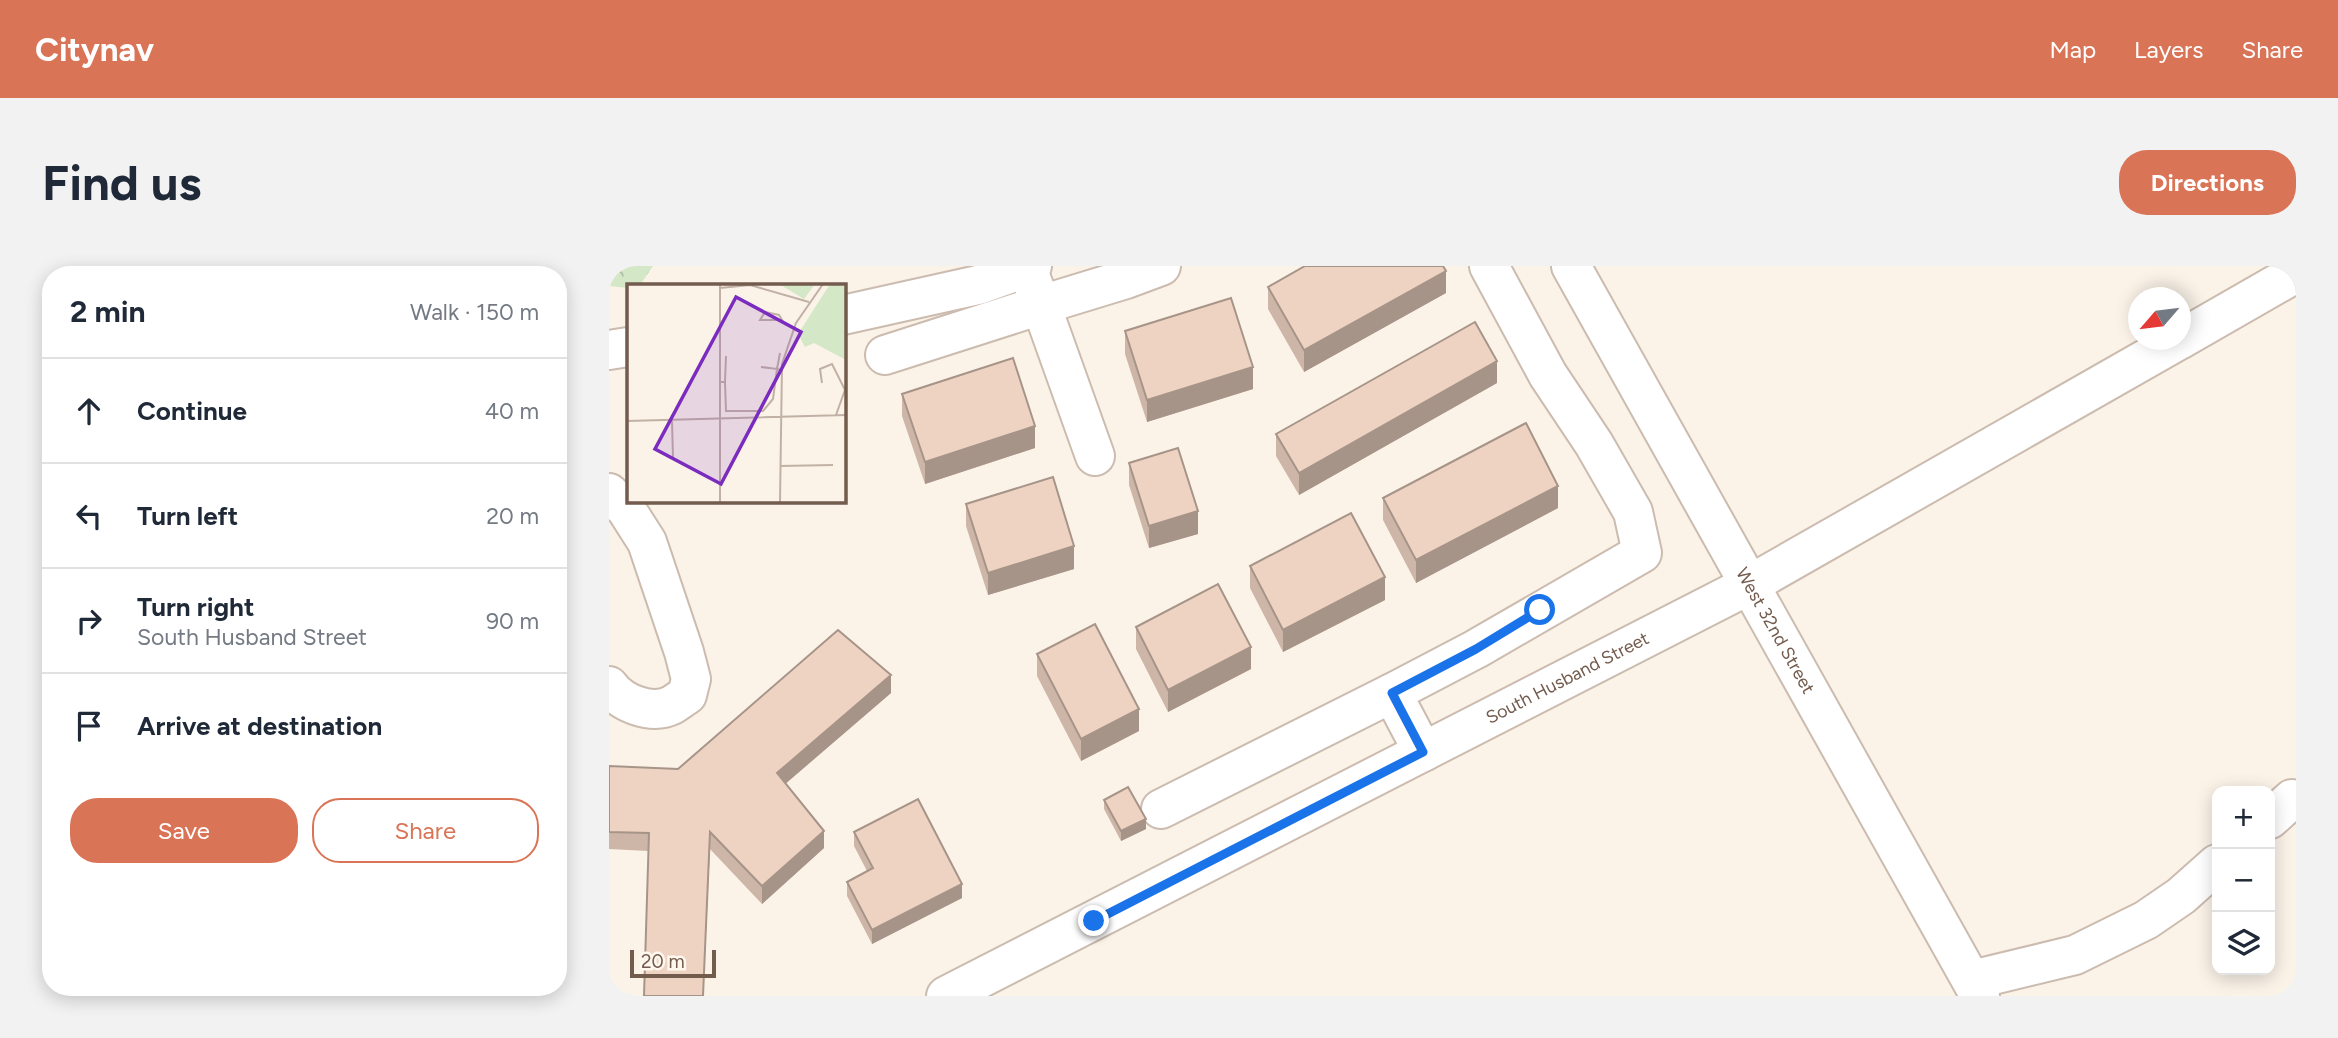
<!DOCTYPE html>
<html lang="en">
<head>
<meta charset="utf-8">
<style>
	:root { --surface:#fff; --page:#f2f2f3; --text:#1f2937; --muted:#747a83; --line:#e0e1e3; --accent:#da7457 }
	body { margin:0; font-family:Figtree,sans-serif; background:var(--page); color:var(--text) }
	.controls { position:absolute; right:21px; bottom:21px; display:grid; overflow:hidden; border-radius:14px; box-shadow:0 4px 18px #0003 }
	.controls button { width:63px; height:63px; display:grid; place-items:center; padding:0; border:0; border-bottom:2px solid var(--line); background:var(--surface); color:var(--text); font:35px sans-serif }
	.compass { position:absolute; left:1519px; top:21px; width:63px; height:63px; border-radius:50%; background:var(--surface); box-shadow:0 4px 18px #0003; rotate:242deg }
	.scale { position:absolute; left:21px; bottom:18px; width:86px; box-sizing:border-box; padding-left:7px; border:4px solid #735b4e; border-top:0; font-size:19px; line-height:24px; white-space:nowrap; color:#735b4e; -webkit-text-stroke:5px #fef7ee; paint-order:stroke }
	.stop { position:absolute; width:21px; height:21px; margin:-16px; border:5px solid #1a73e8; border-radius:50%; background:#fff }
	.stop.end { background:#1a73e8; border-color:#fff; box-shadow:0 2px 7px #0008 }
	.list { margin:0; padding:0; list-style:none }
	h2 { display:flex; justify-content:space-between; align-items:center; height:91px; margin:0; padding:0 28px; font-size:30px }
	h2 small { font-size:23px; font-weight:400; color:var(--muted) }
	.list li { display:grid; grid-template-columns:46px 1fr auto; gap:21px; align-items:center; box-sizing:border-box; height:105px; padding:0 28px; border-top:2px solid var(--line) }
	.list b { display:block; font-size:26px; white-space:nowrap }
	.list p { margin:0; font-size:23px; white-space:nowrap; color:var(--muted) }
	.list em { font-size:23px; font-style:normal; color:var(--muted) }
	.actions { display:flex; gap:14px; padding:21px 28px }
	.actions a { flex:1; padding:16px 0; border:2px solid var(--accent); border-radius:28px; text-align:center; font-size:24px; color:var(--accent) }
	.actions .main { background:var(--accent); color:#fff }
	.icon { flex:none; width:38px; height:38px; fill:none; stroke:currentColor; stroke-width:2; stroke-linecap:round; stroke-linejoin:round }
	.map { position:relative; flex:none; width:1687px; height:730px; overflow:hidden; border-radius:28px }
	header { display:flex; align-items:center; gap:42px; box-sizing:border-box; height:98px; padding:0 35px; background:var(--accent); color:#fff }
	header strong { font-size:33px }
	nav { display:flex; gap:38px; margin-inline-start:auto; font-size:24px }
	.intro { display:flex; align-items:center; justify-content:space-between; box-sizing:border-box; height:168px; padding:0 42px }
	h1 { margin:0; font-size:49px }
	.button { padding:18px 32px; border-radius:28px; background:var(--accent); color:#fff; font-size:24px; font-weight:700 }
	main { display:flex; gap:42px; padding:0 42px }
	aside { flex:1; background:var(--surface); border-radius:28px; box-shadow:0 4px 18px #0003 }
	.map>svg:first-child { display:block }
	.forest { fill:url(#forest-crowns) }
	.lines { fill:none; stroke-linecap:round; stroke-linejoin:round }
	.minor-casing { stroke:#ccbbaf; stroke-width:42 }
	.minor { stroke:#fff; stroke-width:38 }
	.wall { fill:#cdb5a7 }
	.shaded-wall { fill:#a79488 }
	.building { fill:#eed3c2; stroke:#a79488; stroke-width:2 }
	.route { stroke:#1a73e8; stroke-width:9 }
	.labels { text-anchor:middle; stroke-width:7; stroke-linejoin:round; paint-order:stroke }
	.street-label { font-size:18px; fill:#735b4e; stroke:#fef7ee }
	.inset-road { fill:none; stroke:#c1b1a5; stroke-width:2 }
	.view { fill:#7b2cbf; fill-opacity:0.15; stroke:#7b2cbf; stroke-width:3.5 }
	.inset-edge { fill:none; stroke:#735b4e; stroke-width:3.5 }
</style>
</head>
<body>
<header>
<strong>Citynav</strong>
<nav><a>Map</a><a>Layers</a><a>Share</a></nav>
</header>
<div class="intro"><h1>Find us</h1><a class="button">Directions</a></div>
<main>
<aside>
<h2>2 min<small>Walk · 150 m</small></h2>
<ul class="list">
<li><svg class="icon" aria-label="ahead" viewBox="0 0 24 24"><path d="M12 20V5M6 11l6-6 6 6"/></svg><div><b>Continue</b></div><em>40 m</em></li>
<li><svg class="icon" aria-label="left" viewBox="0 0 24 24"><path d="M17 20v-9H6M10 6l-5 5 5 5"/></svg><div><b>Turn left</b></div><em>20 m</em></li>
<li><svg class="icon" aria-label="right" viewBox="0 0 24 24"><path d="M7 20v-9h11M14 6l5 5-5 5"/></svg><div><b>Turn right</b><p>South Husband Street</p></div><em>90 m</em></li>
<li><svg class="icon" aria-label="arrive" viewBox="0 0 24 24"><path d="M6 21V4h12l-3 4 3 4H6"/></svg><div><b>Arrive at destination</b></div></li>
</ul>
<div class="actions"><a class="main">Save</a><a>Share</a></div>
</aside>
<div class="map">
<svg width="1687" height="730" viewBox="0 0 1687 730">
	<defs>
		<pattern id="forest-crowns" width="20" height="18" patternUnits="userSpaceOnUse" patternTransform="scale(1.75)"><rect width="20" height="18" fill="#d4e7c7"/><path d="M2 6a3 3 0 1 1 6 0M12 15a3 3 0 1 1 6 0" fill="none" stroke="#b0bea4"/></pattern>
	</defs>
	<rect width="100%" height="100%" fill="#fbf3e8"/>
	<path class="forest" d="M0,0H44L31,19H19V22L0,20Z"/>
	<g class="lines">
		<defs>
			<g id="minor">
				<path id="s1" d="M962,0L1371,730"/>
				<path d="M423,15L432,39L517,13L552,0"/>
				<path d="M234,49L369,19L423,0"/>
				<path d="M1572,73L1687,7"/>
				<path d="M0,84L19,81"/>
				<path d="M276,89L432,39L486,190"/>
				<path d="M0,227L17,243L38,276L75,386L82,413L78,429C73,432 68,436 63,439C43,449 13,438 0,420"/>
				<path d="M814,486L783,427L867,383L1033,287L1024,246L985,178L939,109L880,0"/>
				<path d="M552,543L783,427"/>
				<path d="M1661,553L1683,533"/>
				<path d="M1363,714L1466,689L1537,654L1572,630L1608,598"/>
				<path id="s2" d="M337,730L1140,319L1570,74"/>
			</g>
		</defs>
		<use href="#minor" class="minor-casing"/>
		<use href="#minor" class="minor"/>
	</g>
	<path class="wall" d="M659,21L837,27L695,106L659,43Z
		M516,65L644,123L538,156L516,88Z
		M888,117L690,229L667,190V168Z
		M293,128L426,182L316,218L293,150Z
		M520,197L589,268L540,282L520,219Z
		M774,232L949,242L807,317L774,254Z
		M357,238L465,303L379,329L357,260Z
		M641,300L776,334L674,386L641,322Z
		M527,361L642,403L559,446L527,383Z
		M428,388L530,465L472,495L428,410Z
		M282,427L176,518L215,582L153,638L101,583L39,585L0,583V500L69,503Z
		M495,534L537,563L512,575L495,543Z
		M245,566L353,632L263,678L238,630V616L258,605L245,580Z"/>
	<path class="shaded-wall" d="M837,5V27L695,106V84Z
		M888,95V117L690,229V207Z
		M644,101V123L538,156V134Z
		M426,160V182L316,218V196Z
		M949,220V242L807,317V294Z
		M589,245V268L540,282V260Z
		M465,280V303L379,329V307Z
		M776,311V334L674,386V364Z
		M642,381V403L559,446V424Z
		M282,409V427L168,525V507Z
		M530,443V465L472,495V473Z
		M537,553V563L512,575V565Z
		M215,565V582L153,638V620Z
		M101,566V583L94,730Z
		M353,618V632L263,678V664Z"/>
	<path class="building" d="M696,0H834L837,5L695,84L659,21Z
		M622,32L644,101L538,134L516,65Z
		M866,56L888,95L690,207L667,168Z
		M404,92L426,160L316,196L293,128Z
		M917,157L949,220L807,294L774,232Z
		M569,182L589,245L540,260L520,197Z
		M444,211L465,280L379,307L357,238Z
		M742,247L776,311L674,364L641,300Z
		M609,318L642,381L559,424L527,361Z
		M486,358L530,443L472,473L428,388Z
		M229,364L282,409L168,507L215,565L153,620L101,566L94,730H35L40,567L0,566V500L69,503Z
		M519,521L537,553L512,565L495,534Z
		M309,533L353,618L263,664L238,616L264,602L245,566Z"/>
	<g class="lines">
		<path class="route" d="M485,655L814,486L783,427L867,383L931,344"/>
	</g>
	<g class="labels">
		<g class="street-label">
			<text dy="6" stroke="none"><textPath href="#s1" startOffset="418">West 32nd Street</textPath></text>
			<text dy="6" stroke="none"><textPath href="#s2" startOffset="698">South Husband Street</textPath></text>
		</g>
	</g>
	<g transform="translate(18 18)">
		<rect width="219" height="219" fill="#fbf3e8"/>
		<path d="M152,0H188L177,15Z" fill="#d4e7c7"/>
		<path d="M203,0L219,2V76L187,59L178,63L171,50Z" fill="#d4e7c7"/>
		<path class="inset-road" d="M93,0V218M93,4L123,1L182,18M138,28L152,31L155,36H133ZM134,83L150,85L153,69M92,98H98L99,127H136L146,115L150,85L154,86M98,98L99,72M195,99L193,85L205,80L218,106M209,131L219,103M0,137L219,131M45,137L46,174M153,182L206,181M153,218L155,80L169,39L196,0"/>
		<path class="view" d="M109,13L174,48L94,200L28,165Z"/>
		<rect width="219" height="219" class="inset-edge"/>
	</g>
</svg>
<div class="controls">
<button>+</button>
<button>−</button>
<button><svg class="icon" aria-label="layers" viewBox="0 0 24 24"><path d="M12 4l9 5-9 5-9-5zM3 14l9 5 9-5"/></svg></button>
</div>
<svg class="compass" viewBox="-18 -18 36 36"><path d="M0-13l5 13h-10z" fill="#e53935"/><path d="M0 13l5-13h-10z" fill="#747a83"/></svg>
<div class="scale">20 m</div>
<div class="stop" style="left:931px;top:344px"></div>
<div class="stop end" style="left:485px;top:655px"></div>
</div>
</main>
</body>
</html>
